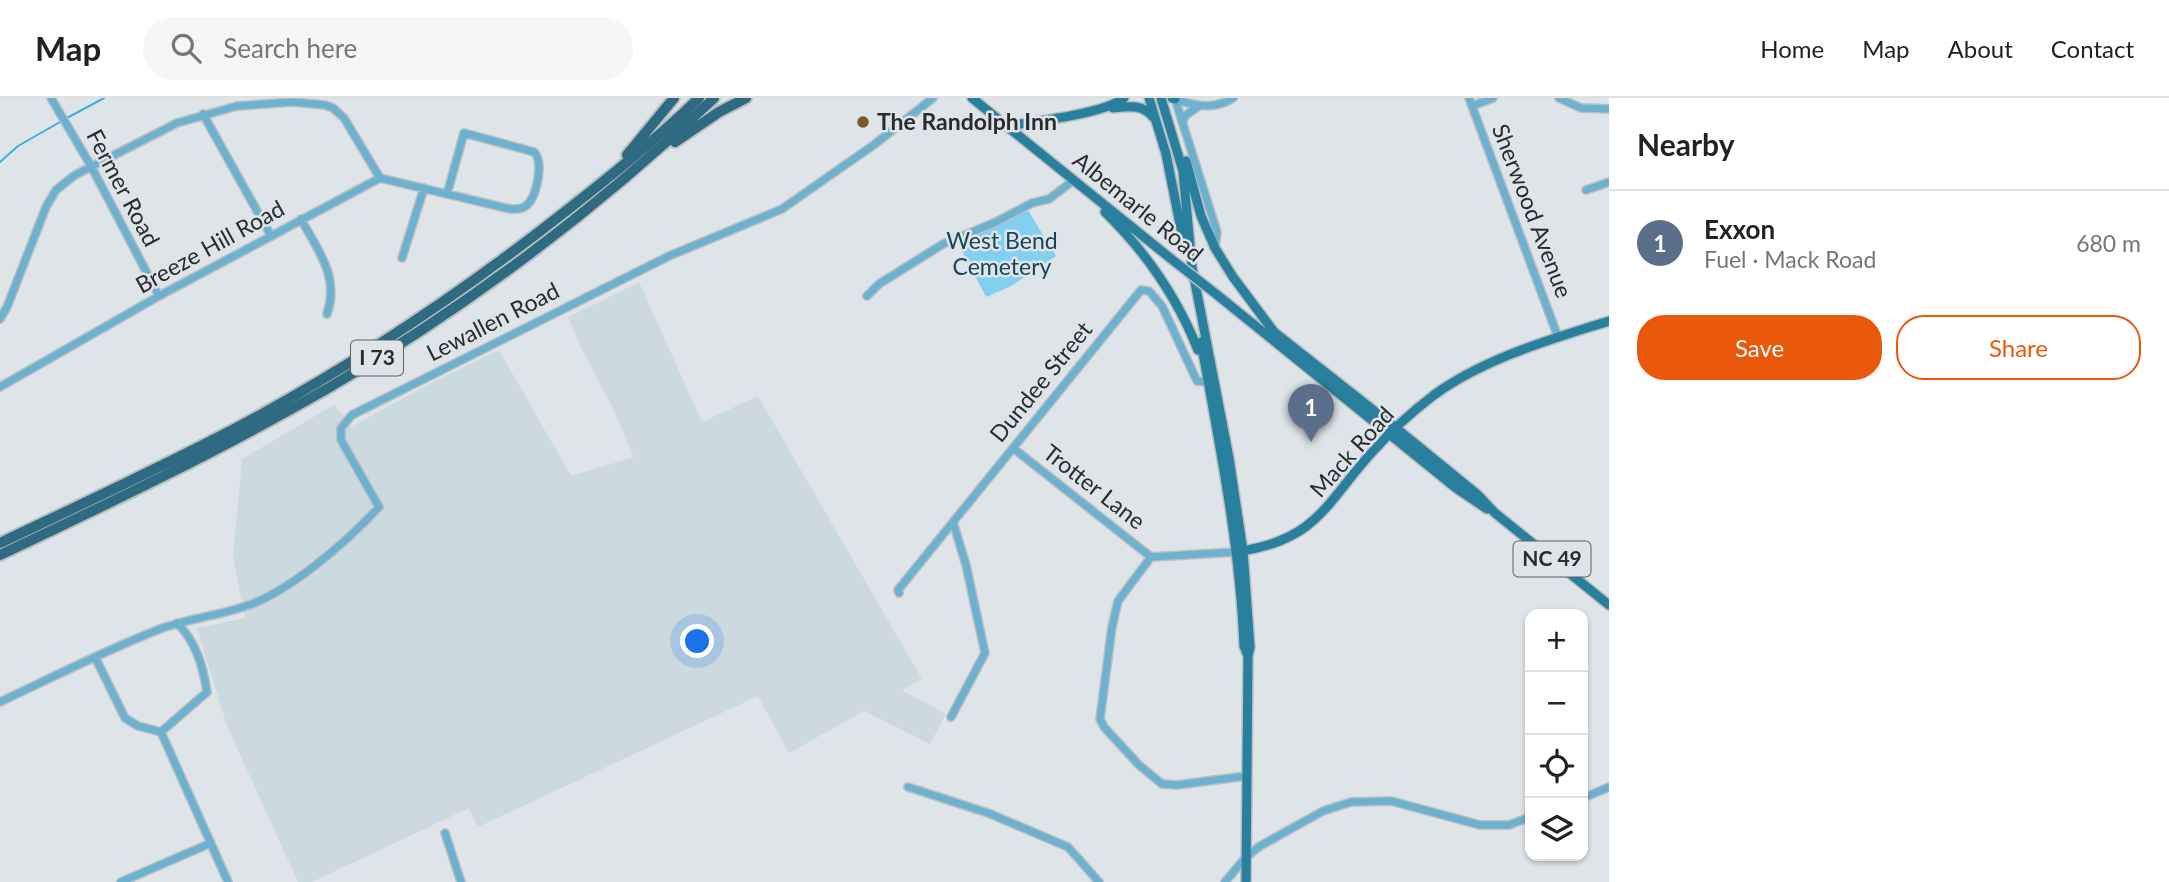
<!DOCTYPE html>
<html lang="en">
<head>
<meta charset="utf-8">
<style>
	:root { --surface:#fff; --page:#f6f6f6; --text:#222; --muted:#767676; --line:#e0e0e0; --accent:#ea580c }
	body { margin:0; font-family:Lato,sans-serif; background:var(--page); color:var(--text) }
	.controls { position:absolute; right:21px; bottom:21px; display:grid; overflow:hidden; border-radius:14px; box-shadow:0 2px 5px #0004 }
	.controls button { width:63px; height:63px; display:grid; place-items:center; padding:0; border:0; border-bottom:2px solid var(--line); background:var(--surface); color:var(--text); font:35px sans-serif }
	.you { position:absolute; left:698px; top:544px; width:24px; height:24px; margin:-18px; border:5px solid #fff; border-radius:50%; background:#1a73e8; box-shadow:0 0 0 10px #1a73e833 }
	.badge { display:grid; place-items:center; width:46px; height:46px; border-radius:50%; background:var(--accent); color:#fff; font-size:23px; font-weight:700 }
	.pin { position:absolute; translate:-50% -58px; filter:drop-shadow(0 2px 4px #0008) }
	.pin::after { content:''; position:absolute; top:37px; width:24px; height:21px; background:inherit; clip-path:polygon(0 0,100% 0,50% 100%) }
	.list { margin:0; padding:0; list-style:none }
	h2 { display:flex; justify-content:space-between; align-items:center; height:91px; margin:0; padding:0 28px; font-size:30px }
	h2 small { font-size:23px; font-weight:400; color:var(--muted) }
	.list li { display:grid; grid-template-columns:46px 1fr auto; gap:21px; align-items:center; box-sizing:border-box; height:105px; padding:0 28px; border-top:2px solid var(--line) }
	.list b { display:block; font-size:26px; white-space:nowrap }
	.list p { margin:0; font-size:23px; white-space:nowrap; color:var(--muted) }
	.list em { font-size:23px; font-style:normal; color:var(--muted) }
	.actions { display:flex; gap:14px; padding:21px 28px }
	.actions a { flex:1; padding:16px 0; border:2px solid var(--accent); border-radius:28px; text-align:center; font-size:24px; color:var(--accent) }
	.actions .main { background:var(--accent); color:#fff }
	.icon { flex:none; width:38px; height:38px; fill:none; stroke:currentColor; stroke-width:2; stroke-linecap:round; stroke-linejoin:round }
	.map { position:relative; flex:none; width:1609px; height:784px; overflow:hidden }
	header { display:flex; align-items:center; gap:42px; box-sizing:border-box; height:98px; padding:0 35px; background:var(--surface); border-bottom:2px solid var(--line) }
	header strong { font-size:33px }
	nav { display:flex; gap:38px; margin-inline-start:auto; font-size:24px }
	.search { width:490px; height:63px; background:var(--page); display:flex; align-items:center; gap:18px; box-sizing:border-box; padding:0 24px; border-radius:38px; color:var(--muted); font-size:26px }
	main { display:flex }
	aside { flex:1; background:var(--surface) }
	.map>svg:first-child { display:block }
	.built { fill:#ccdae0 }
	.green { fill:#83cff0 }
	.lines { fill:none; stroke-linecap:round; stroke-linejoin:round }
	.stream { stroke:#36b0dd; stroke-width:2 }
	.minor-casing { stroke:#babfc2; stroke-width:10 }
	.major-casing { stroke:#babfc2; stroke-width:12 }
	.highway-casing { stroke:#babfc2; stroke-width:14 }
	.minor { stroke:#6cb1cf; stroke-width:7 }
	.major { stroke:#297f9e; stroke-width:9 }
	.highway { stroke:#2e6a82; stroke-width:10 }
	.major-bridge-casing { stroke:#babfc2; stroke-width:12; stroke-linecap:butt }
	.major-bridge { stroke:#297f9e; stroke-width:9 }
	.poi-dot { fill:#775a2e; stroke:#dee4e7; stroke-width:2.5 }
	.labels { text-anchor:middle; stroke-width:5; stroke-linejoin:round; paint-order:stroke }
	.shield { fill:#dee4e7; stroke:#5f6365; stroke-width:2 }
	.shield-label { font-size:21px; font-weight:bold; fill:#292c2d }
	.poi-label { font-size:23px; font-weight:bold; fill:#292c2d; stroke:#dee4e7; text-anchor:start }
	.street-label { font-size:23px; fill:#292c2d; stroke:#dee4e7 }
	.park-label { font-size:23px; fill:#15475a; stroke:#dee4e7 }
</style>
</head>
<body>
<header>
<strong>Map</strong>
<div class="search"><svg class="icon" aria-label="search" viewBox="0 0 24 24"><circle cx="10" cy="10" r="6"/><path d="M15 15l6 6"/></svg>Search here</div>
<nav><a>Home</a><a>Map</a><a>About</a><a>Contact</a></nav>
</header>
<main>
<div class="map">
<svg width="1609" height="784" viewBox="0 0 1609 784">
	<rect width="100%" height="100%" fill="#dee4e7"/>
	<path class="built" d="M639,184L702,324L758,298L922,581L902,592L946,616L930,646L864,613L789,655L758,598L478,729L469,710L312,784H298L227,628L197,530L245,520L233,458L242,361L334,307L352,328L439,281L499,252L571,378L634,359L613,310L581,250L568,219Z"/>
	<path class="green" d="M1026,109L1056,158L1011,188L986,199L958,145Z"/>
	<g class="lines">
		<path class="stream" d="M65,21L104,0
			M0,64L18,48L60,24"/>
		<defs>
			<path id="minor" d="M51,0L91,68L159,198
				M1469,0L1558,239
				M1559,0L1581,10L1609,11
				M1175,1L1217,134L1215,150
				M1175,1C1195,8 1214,12 1233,0
				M1472,8L1493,0
				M203,16L271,138
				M1182,24L1186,17L1199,8
				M1586,92L1609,84
				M301,121C318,153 340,179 327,216
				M402,160L424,90
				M867,198L879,186L943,146L996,124L1032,105L1049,101L1074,82
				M0,221L7,209L46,109L56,92L75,77L177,25L237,8L293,4L325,7L333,10L344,20L380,80
				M0,289L159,198L380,80L510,111C516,111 522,112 527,107C537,98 544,64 534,54L464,35L447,96
				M1013,350L1151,459
				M1151,459L1118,503L1112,529L1100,621L1104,629L1139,667L1162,686L1177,687L1246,678
				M1151,459L1236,454
				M899,495L898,492L1141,192L1149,193L1162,208L1197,283L1207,284
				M95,559L125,620L138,628L161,634L228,784
				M0,604C53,579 106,552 160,531C187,521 216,518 243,509C287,496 348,443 379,409L341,342V330L352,317L669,158L782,111L875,46L933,0
				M951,619L985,555L966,467L953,424
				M161,634L207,594C203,569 196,543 177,525
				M908,689L988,715L1068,749L1099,784
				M1583,700L1609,689
				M445,735L461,784
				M121,784L211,745
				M1225,784L1246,759L1260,748L1323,713L1351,704L1391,703L1480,727H1509L1530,719"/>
			<path id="major" d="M972,0L1170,160
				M1149,0L1166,56L1183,141
				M1161,0L1183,73L1192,169L1229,360L1243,453L1250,549L1248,558L1246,784
				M1172,0L1175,1
				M1113,10C1129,8 1143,6 1154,20
				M1008,28C1036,23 1104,16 1124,0
				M1186,63L1201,118L1215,150L1233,179L1274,234L1396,330L1478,397L1495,415L1609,507
				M1105,114C1145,153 1177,199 1198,252
				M1216,196L1456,390L1487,411
				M1201,244C1219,344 1240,446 1244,548L1248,558
				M1240,453C1319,442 1328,401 1375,351C1392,332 1413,313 1434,297C1485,260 1549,242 1609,223"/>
			<path id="highway" d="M675,44L719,14L746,0
				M627,57L674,0
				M0,445C80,407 160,370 238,329C354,267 463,194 566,113C612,77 657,41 699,0
				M0,457C112,404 223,351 330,289C468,208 598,110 714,0"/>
		</defs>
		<use href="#minor" class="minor-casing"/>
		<use href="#major" class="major-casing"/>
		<use href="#highway" class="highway-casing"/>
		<use href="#minor" class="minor"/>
		<use href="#major" class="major"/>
		<use href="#highway" class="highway"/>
		<defs>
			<path id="major-bridge" d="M1170,160L1216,196"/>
		</defs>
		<use href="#major-bridge" class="major-bridge-casing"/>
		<use href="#major-bridge" class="major-bridge"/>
	</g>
	<circle class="poi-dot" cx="863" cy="24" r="7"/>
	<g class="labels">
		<g class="shield">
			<rect x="351" y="242.5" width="52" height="35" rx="5"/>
			<rect x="1513.5" y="443.5" width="77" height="35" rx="5"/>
		</g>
		<g class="shield-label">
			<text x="377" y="267">I 73</text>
			<text x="1552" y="468">NC 49</text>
		</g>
		<g class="poi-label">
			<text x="877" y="32">The Randolph Inn</text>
		</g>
		<g class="street-label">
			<text transform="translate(123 90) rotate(62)" y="8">Fermer Road</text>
			<text transform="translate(1138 109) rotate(39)" y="8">Albemarle Road</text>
			<text transform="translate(1532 113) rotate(69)" y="8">Sherwood Avenue</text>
			<text transform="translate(210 149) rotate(-29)" y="8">Breeze Hill Road</text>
			<text transform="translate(493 224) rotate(-27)" y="8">Lewallen Road</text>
			<text transform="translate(1041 284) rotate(-51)" y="8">Dundee Street</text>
			<text transform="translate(1352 354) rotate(-48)" y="8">Mack Road</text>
			<text transform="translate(1094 389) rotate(38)" y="8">Trotter Lane</text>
		</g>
		<g class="park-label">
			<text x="1002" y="151">West Bend<tspan x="1002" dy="26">Cemetery</tspan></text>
		</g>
	</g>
</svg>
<div class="controls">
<button>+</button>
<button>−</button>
<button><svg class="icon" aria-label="locate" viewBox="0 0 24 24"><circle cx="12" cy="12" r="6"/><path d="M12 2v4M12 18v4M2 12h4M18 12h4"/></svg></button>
<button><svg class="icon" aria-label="layers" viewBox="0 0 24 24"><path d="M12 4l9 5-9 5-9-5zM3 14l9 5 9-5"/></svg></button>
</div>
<div class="you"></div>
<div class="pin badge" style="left:1311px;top:344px;background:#5c6f8a">1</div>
</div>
<aside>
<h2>Nearby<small></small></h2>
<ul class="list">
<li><span class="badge" style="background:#5c6f8a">1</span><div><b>Exxon</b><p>Fuel · Mack Road</p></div><em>680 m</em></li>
</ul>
<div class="actions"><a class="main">Save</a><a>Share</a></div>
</aside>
</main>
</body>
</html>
